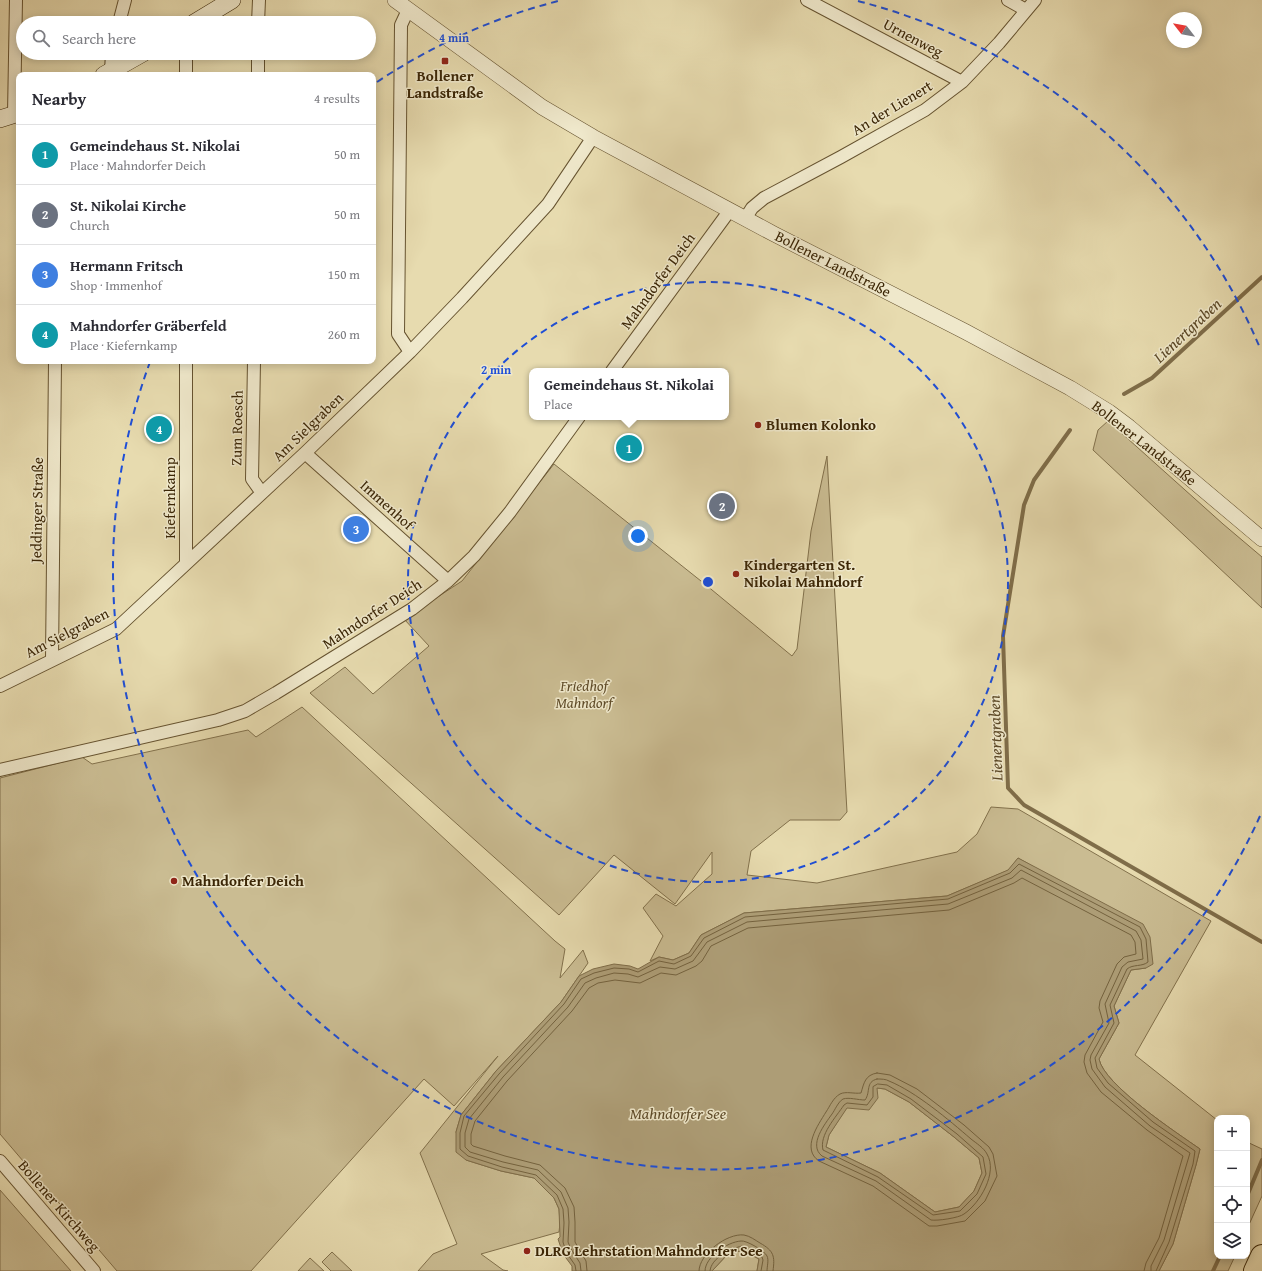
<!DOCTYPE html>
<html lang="en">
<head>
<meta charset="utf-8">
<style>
	:root { --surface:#fff; --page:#f7f7f7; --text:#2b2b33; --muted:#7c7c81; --line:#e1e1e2; --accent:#ea580c }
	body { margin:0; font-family:"Gentium Book Plus",serif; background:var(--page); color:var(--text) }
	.controls { position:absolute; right:12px; bottom:12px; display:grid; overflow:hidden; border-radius:8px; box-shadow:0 2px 10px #0003 }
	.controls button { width:36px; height:36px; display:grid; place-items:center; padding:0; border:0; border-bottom:1px solid var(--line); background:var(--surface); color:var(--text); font:20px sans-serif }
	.compass { position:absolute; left:1166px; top:12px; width:36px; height:36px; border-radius:50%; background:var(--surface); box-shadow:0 2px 10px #0003; rotate:301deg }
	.you { position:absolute; left:638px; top:536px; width:14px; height:14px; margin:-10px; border:3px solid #fff; border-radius:50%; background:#1a73e8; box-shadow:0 0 0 6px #1a73e833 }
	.badge { display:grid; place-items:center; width:26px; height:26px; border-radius:50%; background:var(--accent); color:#fff; font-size:13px; font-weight:700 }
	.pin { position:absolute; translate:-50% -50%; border:2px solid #fff; box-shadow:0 1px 4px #0006 }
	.popup { position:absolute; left:529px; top:368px; width:200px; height:52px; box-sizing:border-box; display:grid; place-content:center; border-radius:8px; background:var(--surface); filter:drop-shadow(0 1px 3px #0005); font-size:13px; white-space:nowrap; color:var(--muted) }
	.popup b { font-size:15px; color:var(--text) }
	.popup::after { content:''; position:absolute; left:50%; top:100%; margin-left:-8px; border:8px solid transparent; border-top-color:var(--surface) }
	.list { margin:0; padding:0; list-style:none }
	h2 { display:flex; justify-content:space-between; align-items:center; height:52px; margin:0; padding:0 16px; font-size:17px }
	h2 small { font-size:13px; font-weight:400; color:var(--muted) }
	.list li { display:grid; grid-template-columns:26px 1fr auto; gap:12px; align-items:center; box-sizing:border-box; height:60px; padding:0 16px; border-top:1px solid var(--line) }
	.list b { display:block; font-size:15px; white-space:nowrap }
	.list p { margin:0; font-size:13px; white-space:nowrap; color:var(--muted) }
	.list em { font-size:13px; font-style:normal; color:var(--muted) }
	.icon { flex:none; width:22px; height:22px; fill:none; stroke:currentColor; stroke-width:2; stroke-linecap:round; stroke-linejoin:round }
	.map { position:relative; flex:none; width:1262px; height:1271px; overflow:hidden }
	.search { position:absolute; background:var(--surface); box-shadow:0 2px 10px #0003; left:16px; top:16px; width:360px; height:44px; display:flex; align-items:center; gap:10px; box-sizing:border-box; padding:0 14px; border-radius:22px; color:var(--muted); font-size:15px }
	.panel { position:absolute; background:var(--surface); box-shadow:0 2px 10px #0003; left:16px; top:72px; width:360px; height:292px; border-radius:8px }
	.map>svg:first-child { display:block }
	.green { fill:#cabc92; stroke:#82714c }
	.water { fill:#ad9d76; stroke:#7f6d49; fill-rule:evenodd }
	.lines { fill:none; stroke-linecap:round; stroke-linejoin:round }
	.shore { stroke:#74623e; stroke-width:1 }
	.stream { stroke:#7f6d49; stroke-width:4 }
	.minor-casing { stroke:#665330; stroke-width:14 }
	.tertiary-casing { stroke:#665330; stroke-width:16 }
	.secondary-casing { stroke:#3b2606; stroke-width:18 }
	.motorway-casing { stroke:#3b2606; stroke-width:24 }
	.minor { stroke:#efe8cb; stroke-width:12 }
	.tertiary { stroke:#efe8cb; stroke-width:15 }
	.secondary { stroke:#efe8cb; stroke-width:17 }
	.motorway { stroke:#e7dbaf; stroke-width:22 }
	.ring { fill:none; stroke:#1d4ed8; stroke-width:2; stroke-dasharray:7 5 }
	.poi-dot { fill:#8f2418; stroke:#efe8cb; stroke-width:1.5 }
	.labels { text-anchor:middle; stroke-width:3; stroke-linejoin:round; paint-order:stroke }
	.street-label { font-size:15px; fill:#3b2606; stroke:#efe8cb }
	.poi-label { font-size:15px; font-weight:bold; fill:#3b2606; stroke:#efe8cb; text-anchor:start }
	.park-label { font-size:15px; font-style:italic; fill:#5f4c29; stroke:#efe8cb }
	.water-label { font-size:16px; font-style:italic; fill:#5d4a28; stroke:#efe8cb }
	.centre { fill:#1d4ed8; stroke:#efe8cb; stroke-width:2 }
	.ring-label { font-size:12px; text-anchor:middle; font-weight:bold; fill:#1d4ed8; stroke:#efe8cb; stroke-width:3; stroke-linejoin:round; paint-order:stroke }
</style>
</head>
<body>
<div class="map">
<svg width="1262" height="1271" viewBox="0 0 1262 1271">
	<rect width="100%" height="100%" fill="#e7dbaf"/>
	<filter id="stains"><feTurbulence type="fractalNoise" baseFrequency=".005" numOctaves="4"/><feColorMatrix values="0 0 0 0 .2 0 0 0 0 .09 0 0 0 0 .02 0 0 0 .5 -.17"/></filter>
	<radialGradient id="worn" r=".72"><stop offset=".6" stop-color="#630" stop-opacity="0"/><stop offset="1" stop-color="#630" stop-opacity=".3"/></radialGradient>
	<path class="green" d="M1108,421L1223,524L1262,557V608L1093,450L1098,430Z
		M827,456L847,812L840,820H790L751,851L747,875L817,883L957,852L977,834L991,807L1018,809L1211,921L1135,1055L1217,1120V1256H1235L1228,1271H1159L1173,1244L1196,1165L1200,1149C1177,1133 1104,1085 1099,1059L1119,1023L1114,1006L1131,970L1146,968L1034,867L1018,858L1009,870L947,896L744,913L701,935L689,953L673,960L659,957L650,961L663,936L643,908L656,894L676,906L712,874V852L675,904L614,855L559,915L310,693L345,667L373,694L429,646L404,619L462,581L554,464L706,585L792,656L797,649L811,531Z
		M302,707L555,941L565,949L560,978L583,950L588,963L561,1002L496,1071L461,1115L456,1132L466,1160L501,1171L534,1178L554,1198L559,1209L560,1223L559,1232L481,1254L503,1270L508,1271H418L433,1254L457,1244L420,1153L498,1056L454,1106L424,1079L251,1271H117L0,1134V778L82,757L92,764L248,730L256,737Z
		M877,1088L885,1089L909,1102L954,1137L979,1158L982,1173L974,1191L959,1207L935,1212L880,1173L826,1147L829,1135L847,1107Z
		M1247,1142L1262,1149V1196L1247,1229Z
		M0,1190L71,1271H0Z
		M742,1250L759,1259L757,1271H712L726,1256Z
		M332,1252L352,1271H331L322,1262Z
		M310,1258L324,1271H298Z"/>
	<path class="water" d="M1018,858L1143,924L1150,937L1153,964L1146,968L1131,970L1114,1006L1119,1023L1099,1059C1104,1085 1177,1133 1200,1149L1196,1165L1173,1244L1159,1271H757L759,1259L742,1250L726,1256L712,1271H572V1266L563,1254L558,1239L560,1237L559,1209L554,1198L534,1178L501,1171L466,1160L456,1152V1132L461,1115L496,1071L561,1002L579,976L593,969L614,964L630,966L638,969L659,957L673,960L689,953L701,935L744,913L947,896L1008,870ZM877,1088L885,1089L909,1102L954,1137L979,1158L982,1173L974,1191L959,1207L935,1212L880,1173L826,1147L829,1135L847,1108L869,1110L878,1098Z"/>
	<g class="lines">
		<path class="shore" d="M877,1073L890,1075L917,1089L964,1125L989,1147L993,1154L997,1176L985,1201L965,1221L937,1226H929L873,1186L819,1161C801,1149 818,1125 826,1112C830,1106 833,1098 840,1094C846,1091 854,1094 861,1093C864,1083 865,1075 877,1073Z
			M877,1079C881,1079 886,1079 889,1081C916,1092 949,1120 971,1139C976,1143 984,1148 987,1154C998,1173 980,1203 964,1214C959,1218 937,1221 931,1220L876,1181L822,1156C808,1145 825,1124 832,1114C835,1110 838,1102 843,1099C849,1097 858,1100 865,1100C871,1092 865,1082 877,1079Z
			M878,1084L887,1085L911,1099L957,1134L983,1157L986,1174L977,1194L960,1211L933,1215L878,1177L823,1150C819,1135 836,1117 844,1105L847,1103L867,1105L873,1097V1087Z
			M576,1271L575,1265L566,1252L563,1242L564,1223L563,1209L557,1195L536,1175L502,1167L468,1156L460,1149V1133L464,1116L499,1074L564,1004L581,979L594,973L614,968L629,969L638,972L659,961L674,964L691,956L704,938L745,917L948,899L1010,873L1019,864L1140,927L1146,939L1148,962C1142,967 1133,964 1127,969L1110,1005L1114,1023L1095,1058L1097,1068L1108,1083L1153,1122L1195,1151L1193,1164L1169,1242L1156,1271
			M581,1271L580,1263L571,1249L568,1242L569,1222L568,1208L561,1192L538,1170L503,1162L470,1152L465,1147V1133L469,1119L503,1077L568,1007L585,983L596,978L614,973L628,974L638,977L660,967L675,969L693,961L707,942L747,922L948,904L1012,878L1021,870L1136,931L1141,940L1143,959L1128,962L1122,967L1105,1004L1109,1023L1091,1055L1090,1060L1092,1069L1105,1087L1150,1126L1190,1153L1164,1240L1151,1266V1271
			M587,1271L586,1261L575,1242V1222L574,1207L565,1188L540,1165L505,1156L473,1146L471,1144V1134L475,1121L507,1081L572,1011L589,988L598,983L615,980L640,983L661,973L676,975L696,966L702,961L711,946L748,928L949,910L1014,883L1022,878L1131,935L1135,942L1136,954L1124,957L1117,964L1100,1001L1099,1008L1103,1022L1085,1055L1084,1062L1087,1073L1101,1092L1147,1130L1183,1156L1159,1238L1146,1263L1144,1271
			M699,1271C699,1254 727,1233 744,1235C750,1236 755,1240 760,1243C774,1251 775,1256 773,1271
			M705,1271C705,1257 727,1242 741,1241C746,1240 765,1251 767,1256C769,1260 767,1266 767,1271
			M710,1271C711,1258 730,1249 742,1246L762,1257L763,1260L761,1271"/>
		<path class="stream" d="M1124,394L1152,378L1262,277
			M1070,430L1034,480L1024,505L1003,636L1008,788L1024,805L1262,942
			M1247,1196L1262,1160
			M1213,1271L1220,1256"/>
		<defs>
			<path id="minor" d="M807,0L962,82
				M1008,0L1026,10
				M408,10L401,25L398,334L410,352
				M119,23L125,0
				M258,23L259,0
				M111,71L112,53
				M186,75V53
				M258,75V53
				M14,114L16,0
				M745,219L752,208L764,198L841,157L925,110L962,82L999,43L1035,0
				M254,361L252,479L262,493
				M612,371L730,210
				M305,453L448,581
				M186,563V361
				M52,660L55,361
				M0,686L116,629L305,453L410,352L462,298L548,204L593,137
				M0,770L218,720L245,711L276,693L412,609L448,581L474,556L510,512L579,417
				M0,1161L94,1271"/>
			<path id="tertiary" d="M395,0L542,107L593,137L774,234L966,332L1070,388L1109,412L1129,427L1262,539"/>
			<path id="secondary" d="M194,23L232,0
				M104,75L143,53
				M0,119L19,113"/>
			<path id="motorway" d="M1255,1271L1262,1256"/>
		</defs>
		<use href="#minor" class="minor-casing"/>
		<use href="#tertiary" class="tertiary-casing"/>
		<use href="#secondary" class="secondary-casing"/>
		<use href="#motorway" class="motorway-casing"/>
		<use href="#minor" class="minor"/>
		<use href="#tertiary" class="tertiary"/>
		<use href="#secondary" class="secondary"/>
		<use href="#motorway" class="motorway"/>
	</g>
	<g class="ring">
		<circle cx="708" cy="582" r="300"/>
		<path d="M1260 816A600 600 0 0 1 150 362M377 82A600 600 0 0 1 558 1M858 1A600 600 0 0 1 1260 348"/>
	</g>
	<g class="poi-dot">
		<rect x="441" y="57" width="8" height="8" rx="2"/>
		<circle cx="758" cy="425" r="4"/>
		<circle cx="736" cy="574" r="4"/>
		<circle cx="174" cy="881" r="4"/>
		<circle cx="527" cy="1251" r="4"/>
	</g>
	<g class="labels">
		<g class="street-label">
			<text transform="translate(913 38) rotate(28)" y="5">Urnenweg</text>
			<text transform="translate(892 108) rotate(-31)" y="5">An der Lienert</text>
			<text transform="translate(833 264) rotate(27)" y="5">Bollener Landstraße</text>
			<text transform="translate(658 281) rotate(-54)" y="5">Mahndorfer Deich</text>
			<text transform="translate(308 427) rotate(-44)" y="5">Am Sielgraben</text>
			<text transform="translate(237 428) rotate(-89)" y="5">Zum Roesch</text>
			<text transform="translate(1144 443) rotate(38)" y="5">Bollener Landstraße</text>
			<text transform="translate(170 498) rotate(-90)" y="5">Kiefernkamp</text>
			<text transform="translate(387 505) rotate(42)" y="5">Immenhof</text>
			<text transform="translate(37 510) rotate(-89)" y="5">Jeddinger Straße</text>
			<text transform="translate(372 614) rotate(-33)" y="5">Mahndorfer Deich</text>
			<text transform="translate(67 633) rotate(-27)" y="5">Am Sielgraben</text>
			<text transform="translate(59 1206) rotate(49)" y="5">Bollener Kirchweg</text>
		</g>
		<g class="poi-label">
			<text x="445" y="81" text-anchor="middle">Bollener<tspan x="445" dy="17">Landstraße</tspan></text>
			<text x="766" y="430">Blumen Kolonko</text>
			<text x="744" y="570">Kindergarten St.<tspan x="744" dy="17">Nikolai Mahndorf</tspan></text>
			<text x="182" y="886">Mahndorfer Deich</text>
			<text x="535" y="1256">DLRG Lehrstation Mahndorfer See</text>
		</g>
		<g class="park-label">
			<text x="584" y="691">Friedhof<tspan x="584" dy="17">Mahndorf</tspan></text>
		</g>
		<g class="water-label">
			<text transform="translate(1187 330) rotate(-43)" y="6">Lienertgraben</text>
			<text transform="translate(995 738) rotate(-92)" y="6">Lienertgraben</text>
			<text x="678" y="1119">Mahndorfer See</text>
		</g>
	</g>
	<circle cx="708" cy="582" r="6" class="centre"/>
	<g class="ring-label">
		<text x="454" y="42">4 min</text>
		<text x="496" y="374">2 min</text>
	</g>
	<rect width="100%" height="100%" filter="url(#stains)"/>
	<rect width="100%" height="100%" fill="url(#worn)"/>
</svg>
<div class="controls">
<button>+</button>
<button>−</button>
<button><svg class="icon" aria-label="locate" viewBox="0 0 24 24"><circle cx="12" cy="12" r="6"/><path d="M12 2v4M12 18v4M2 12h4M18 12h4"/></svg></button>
<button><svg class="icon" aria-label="layers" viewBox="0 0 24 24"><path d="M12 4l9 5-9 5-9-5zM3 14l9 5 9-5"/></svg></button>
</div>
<svg class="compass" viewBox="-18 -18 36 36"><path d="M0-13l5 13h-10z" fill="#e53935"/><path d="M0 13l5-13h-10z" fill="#7c7c81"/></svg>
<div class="you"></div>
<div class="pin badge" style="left:629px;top:448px;background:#0f9aa8">1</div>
<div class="popup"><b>Gemeindehaus St. Nikolai</b>Place</div>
<div class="pin badge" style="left:722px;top:506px;background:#6b7280">2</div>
<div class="pin badge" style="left:356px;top:529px;background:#3f7fe0">3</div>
<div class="pin badge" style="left:159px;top:429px;background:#0f9aa8">4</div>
<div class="search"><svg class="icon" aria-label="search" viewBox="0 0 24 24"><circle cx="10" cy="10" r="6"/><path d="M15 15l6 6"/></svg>Search here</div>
<section class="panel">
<h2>Nearby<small>4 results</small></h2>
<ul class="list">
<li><span class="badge" style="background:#0f9aa8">1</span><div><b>Gemeindehaus St. Nikolai</b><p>Place · Mahndorfer Deich</p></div><em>50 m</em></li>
<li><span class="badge" style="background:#6b7280">2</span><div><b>St. Nikolai Kirche</b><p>Church</p></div><em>50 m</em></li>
<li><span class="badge" style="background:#3f7fe0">3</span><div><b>Hermann Fritsch</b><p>Shop · Immenhof</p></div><em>150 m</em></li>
<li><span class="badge" style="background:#0f9aa8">4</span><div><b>Mahndorfer Gräberfeld</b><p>Place · Kiefernkamp</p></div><em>260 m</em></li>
</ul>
</section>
</div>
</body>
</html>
